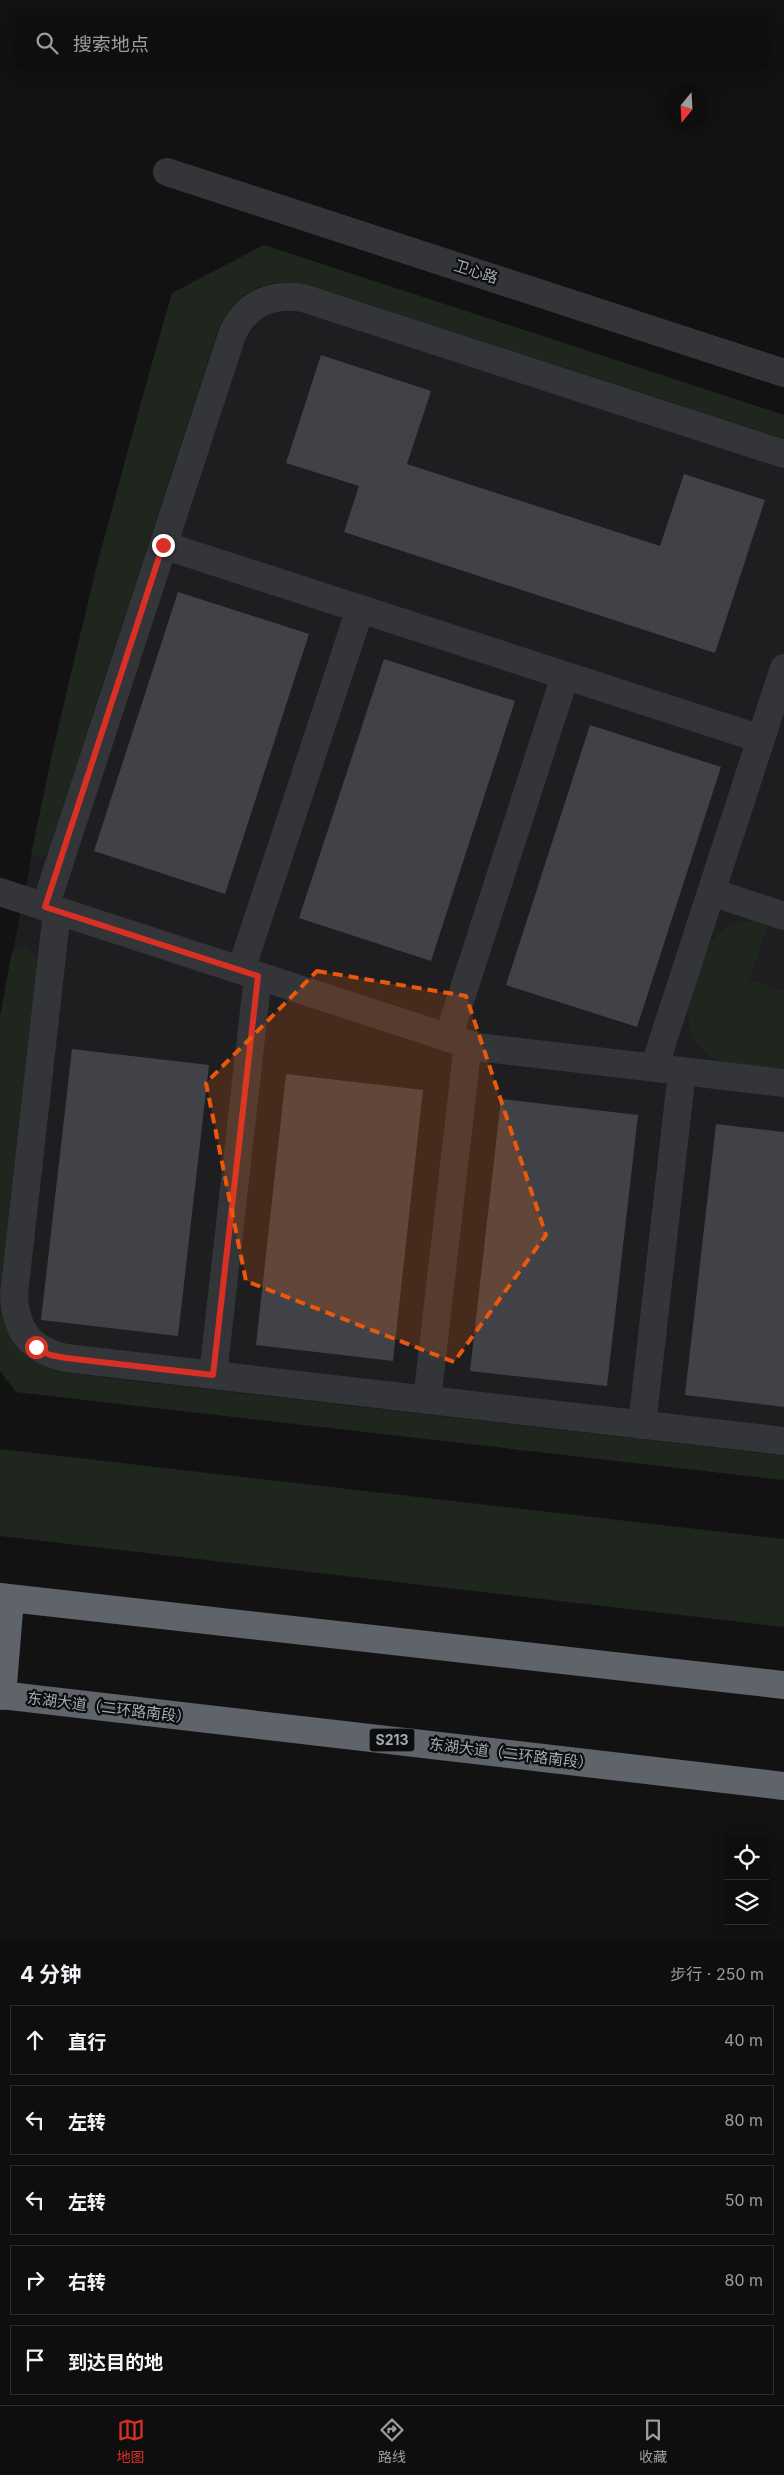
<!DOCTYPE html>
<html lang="zh">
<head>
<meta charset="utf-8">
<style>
	:root { --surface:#0e0e0e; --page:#1c1c1c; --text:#f1f3f6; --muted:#9b9c9e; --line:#2e2e2e; --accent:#d93025 }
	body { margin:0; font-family:Inter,"Noto Sans SC",sans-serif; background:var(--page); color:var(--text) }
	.controls { position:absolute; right:15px; bottom:15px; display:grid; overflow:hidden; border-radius:0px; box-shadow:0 5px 20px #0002 }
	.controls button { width:45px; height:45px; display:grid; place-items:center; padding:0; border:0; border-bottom:1px solid var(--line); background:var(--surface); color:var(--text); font:25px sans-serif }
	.compass { position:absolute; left:664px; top:85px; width:45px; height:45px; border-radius:50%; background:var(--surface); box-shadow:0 5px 20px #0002; rotate:198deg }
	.stop { position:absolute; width:15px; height:15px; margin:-11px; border:4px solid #d93025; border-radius:50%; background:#fff }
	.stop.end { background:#d93025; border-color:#fff; box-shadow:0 1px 5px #0008 }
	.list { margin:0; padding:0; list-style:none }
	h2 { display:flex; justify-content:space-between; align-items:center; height:65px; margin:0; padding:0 20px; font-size:21px }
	h2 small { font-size:16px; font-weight:400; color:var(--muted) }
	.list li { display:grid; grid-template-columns:32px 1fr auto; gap:15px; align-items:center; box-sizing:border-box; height:70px; margin:0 10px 10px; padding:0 10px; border:1px solid var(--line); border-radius:0px }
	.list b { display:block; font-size:19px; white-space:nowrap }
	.list em { font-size:16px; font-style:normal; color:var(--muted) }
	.icon { flex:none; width:28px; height:28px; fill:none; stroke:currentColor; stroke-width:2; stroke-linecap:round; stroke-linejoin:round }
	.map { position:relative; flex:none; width:784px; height:1940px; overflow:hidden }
	.search { position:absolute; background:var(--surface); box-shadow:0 5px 20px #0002; left:15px; right:15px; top:15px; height:55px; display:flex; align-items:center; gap:12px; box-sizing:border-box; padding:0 18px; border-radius:0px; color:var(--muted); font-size:19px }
	.sheet { height:465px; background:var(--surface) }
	nav { display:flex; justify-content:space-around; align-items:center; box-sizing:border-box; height:70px; border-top:1px solid var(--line); background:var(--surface); font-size:14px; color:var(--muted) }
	nav a { display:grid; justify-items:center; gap:2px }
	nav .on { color:var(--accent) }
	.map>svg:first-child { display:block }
	.built { fill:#1e1e20 }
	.green { fill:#1e261e }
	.building { fill:#414247 }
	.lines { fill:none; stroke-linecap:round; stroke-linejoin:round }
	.minor { stroke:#333539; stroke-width:28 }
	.highway { stroke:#5f636a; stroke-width:28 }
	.route { stroke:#d93025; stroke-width:6 }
	.marked { fill:#e8590c; fill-opacity:0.2; stroke:#e8590c; stroke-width:4; stroke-dasharray:10 6; stroke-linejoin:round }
	.labels { text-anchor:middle; stroke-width:4.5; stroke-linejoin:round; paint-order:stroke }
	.shield { fill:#0d0d0e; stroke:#767c82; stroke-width:1 }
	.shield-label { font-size:14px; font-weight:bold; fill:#a3abb4 }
	.street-label { font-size:15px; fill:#a3abb4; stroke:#0d0d0e }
</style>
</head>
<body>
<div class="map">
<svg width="784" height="1940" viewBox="0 0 784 1940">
	<rect width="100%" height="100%" fill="#121213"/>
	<path class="built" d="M264,245L784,415V1480L16,1392L0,1371V1017L51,757L98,559L172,293Z"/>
	<path class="green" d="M264,245L784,415V438L312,286C268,275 238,288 218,329L48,851L42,858L31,855C70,665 118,480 172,293Z
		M751,921L768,925L750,980L784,991V1069C762,1066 736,1066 715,1059C709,1057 704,1052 700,1048C674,1018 698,977 709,946C720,928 731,923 751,921Z
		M25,946L36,955L37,964L0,1288V1017L12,951Z
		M0,1306C5,1342 29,1364 63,1373L784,1456V1480L16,1392L0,1371Z
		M0,1449L784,1539V1627L0,1536Z"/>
	<path class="building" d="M321,355L431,391L407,464L660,546L684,474L765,500L715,653L344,532L359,486L286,463Z
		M178,592L309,634L225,894L94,851Z
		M384,659L515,701L431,961L299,918Z
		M590,725L721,767L637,1027L506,985Z
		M72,1049L209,1065L178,1336L41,1320Z
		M286,1074L423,1090L393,1361L256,1345Z
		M501,1099L638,1115L607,1386L470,1371Z
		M716,1124L784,1132V1407L685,1395Z"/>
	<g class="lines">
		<path class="minor" d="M167,172L784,373
			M163,545L761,739
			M0,892L477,1047L784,1083
			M711,892L784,916
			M45,907L232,335C245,304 271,293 303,298L784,454
			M57,911L14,1294C15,1330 30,1350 66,1358L784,1441
			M241,970L360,609
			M448,1038L565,676
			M654,1068L784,668
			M213,1375L258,976
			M427,1400L468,1044
			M642,1425L682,1071"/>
		<path class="highway" d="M0,1597L784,1685
			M0,1695L784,1786
			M2,1696L10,1599"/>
	</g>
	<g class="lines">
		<path class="route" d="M36,1347L50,1355L66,1358L213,1375L258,976L45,907L163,545"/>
	</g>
	<path class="marked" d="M317,971L466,996L546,1235L454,1362L246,1281L206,1083Z"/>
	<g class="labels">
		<rect class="shield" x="369.5" y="1728.5" width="45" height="23" rx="4"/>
		<g class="shield-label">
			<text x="392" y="1745">S213</text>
		</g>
		<g class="street-label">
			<text transform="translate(476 272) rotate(18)" y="5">卫心路</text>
			<text transform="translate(109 1708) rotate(7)" y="5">东湖大道（二环路南段）</text>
			<text transform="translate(511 1754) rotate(7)" y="5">东湖大道（二环路南段）</text>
		</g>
	</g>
</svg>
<div class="controls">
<button><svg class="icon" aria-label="locate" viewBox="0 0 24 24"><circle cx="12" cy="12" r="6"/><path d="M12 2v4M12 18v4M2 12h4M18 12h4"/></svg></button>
<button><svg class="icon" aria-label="layers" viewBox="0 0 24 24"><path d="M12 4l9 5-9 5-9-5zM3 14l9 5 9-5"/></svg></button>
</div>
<svg class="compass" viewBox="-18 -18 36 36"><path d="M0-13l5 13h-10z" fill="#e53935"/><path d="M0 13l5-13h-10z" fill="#9b9c9e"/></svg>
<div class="stop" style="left:36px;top:1347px"></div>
<div class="stop end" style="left:163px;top:545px"></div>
<div class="search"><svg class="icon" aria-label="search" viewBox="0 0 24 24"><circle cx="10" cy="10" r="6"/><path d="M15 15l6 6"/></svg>搜索地点</div>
</div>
<section class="sheet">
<h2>4 分钟<small>步行 · 250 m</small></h2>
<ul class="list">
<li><svg class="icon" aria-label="ahead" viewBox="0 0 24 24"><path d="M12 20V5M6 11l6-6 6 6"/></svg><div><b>直行</b></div><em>40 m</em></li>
<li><svg class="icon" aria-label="left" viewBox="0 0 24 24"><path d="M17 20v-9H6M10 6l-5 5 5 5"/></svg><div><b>左转</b></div><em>80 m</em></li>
<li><svg class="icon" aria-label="left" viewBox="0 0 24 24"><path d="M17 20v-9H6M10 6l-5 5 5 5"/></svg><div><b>左转</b></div><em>50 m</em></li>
<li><svg class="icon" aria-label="right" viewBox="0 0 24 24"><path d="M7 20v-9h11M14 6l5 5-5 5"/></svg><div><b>右转</b></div><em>80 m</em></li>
<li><svg class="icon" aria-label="arrive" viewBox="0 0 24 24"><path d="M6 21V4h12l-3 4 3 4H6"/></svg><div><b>到达目的地</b></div></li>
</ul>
</section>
<nav>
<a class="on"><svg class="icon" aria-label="map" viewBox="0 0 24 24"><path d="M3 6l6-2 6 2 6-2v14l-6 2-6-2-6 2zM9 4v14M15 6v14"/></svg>地图</a>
<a><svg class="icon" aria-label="directions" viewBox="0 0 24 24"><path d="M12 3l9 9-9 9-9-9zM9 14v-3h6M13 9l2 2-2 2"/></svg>路线</a>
<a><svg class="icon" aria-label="saved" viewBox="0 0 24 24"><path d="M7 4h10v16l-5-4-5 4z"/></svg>收藏</a>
</nav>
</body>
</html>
